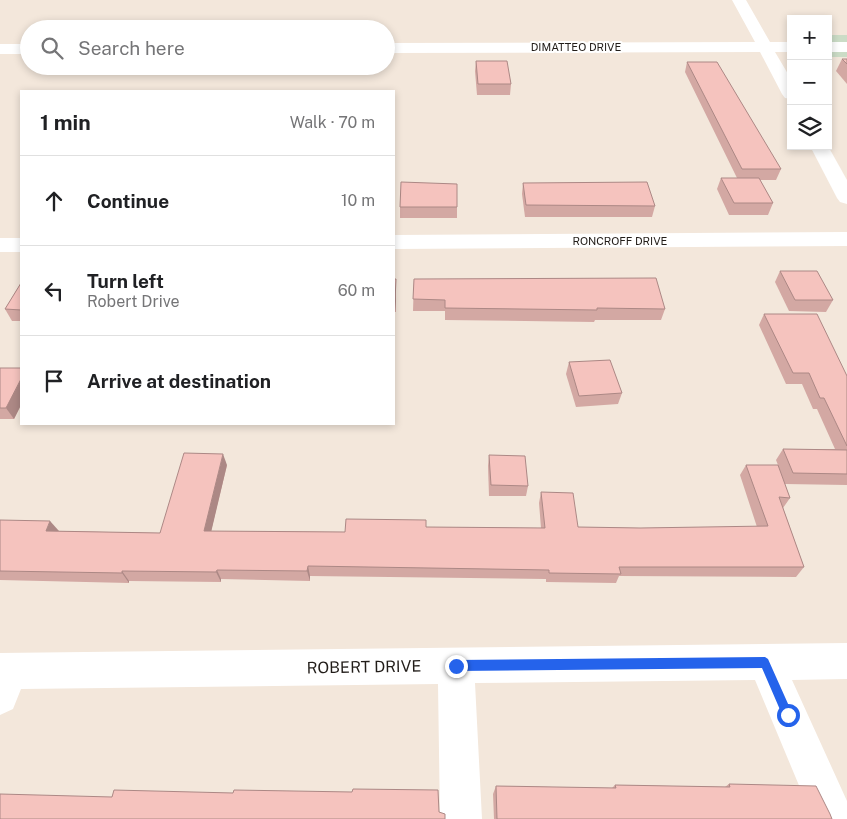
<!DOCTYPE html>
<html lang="en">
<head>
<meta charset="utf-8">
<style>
  :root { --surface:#fff; --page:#f6f6f6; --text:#202124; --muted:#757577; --line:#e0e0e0 }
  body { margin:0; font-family:"Public Sans",sans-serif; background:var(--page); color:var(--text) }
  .controls { position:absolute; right:15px; top:15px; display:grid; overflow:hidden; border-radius:0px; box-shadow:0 2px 8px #0003 }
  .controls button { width:45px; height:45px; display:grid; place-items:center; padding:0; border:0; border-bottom:1px solid var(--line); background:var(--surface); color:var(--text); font:25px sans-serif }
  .stop { position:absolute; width:15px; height:15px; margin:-11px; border:4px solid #2563eb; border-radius:50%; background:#fff }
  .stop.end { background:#2563eb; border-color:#fff; box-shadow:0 1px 5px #0008 }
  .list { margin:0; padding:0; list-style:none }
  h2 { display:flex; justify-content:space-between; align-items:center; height:65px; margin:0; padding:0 20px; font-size:21px }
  h2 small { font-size:16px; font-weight:400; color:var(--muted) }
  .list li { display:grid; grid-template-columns:32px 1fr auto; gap:15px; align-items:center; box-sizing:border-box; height:90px; padding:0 20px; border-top:1px solid var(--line) }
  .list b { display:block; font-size:19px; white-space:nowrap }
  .list p { margin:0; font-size:16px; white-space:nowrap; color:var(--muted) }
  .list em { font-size:16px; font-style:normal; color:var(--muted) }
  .icon { flex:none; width:28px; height:28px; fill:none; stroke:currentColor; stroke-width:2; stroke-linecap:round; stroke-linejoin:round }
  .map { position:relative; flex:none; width:847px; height:819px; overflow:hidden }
  .search { position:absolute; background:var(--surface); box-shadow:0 2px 8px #0003; left:20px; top:20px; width:375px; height:55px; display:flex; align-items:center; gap:12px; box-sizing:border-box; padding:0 18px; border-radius:28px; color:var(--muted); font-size:19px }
  .panel { position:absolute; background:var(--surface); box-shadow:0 2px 8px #0003; left:20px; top:90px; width:375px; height:335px; border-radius:0px }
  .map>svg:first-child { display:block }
  .green { fill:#cbdcc6 }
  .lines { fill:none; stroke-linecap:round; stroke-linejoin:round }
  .minor { fill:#fff; fill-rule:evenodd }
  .wall { fill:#d3a8a3 }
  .shaded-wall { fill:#ac8885 }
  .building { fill:#f5c3be; stroke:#ac8885 }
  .route { fill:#2563eb }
  .labels { text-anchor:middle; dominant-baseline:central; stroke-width:4; stroke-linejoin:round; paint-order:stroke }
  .far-street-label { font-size:11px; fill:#221d19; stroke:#fff }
  .near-street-label { font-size:16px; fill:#221d19; stroke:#fff }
</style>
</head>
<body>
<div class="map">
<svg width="847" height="819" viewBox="0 0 847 819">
  <rect width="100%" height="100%" fill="#f3e7db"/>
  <rect class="green" x="828" y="35" width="19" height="22"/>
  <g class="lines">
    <g class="minor">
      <polygon points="732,0 746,0 770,42 791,42 791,52 775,52 791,79 791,99 785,98 782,94 760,52 386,53 386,43 755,42"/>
      <rect x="828" y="42" width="19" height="10"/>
      <rect x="0" y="44" width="29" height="10"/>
      <polygon points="810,146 828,146 847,180 847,204 840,202 837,198"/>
      <polygon points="847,232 847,246 394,249 394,235"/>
      <rect x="0" y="238" width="21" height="14"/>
      <polygon points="847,643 847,679 792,680 847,801 847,819 813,819 755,680 475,683 482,819 440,819 438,684 21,689 13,709 0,715 0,653"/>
    </g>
  </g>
  <g class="wall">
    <polygon points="842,59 847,59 847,84 836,71"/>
    <polygon points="476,61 511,84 510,95 477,95 475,71"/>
    <polygon points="687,62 781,169 776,180 760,180 773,203 768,215 729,215 717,189 721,178 737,178 685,72"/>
    <polygon points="523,183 655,206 652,217 525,217 522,194"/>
    <rect x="400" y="207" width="57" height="11"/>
    <polygon points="780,271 833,300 826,312 789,311 775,282"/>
    <rect x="394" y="279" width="2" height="33"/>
    <polygon points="414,279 665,309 661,320 595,320 594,322 445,320 445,311 413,311"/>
    <polygon points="21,283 21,321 12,321 5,309"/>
    <polygon points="764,314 847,376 847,485 785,484 790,498 783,508 804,567 796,577 619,576 616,583 546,582 546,579 310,576 310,581 221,579 221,582 129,581 129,583 0,580 0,520 58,531 160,533 227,465 211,531 345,532 426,527 541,528 539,503 541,492 578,527 640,528 757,527 740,475 746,465 778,465 776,460 783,449 835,449 817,409 813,409 802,384 786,384 759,325"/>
    <polygon points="569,362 622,393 618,404 576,407 566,374"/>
    <polygon points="0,368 21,368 21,405 14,419 0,419"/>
    <polygon points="489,455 528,486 526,496 489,496 488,466"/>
    <polygon points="729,784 832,819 494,819 493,794 496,786 612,788 615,785 725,787"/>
  </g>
  <g class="shaded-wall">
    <polygon points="396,279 396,312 395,301"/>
    <polygon points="21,379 21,405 14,419 6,408"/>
    <polygon points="223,454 227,465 209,541 204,531"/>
    <polygon points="50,521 59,531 46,531"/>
    <polygon points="308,566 310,576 310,581 307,571"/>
    <polygon points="217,570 221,579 221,582 216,572"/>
    <polygon points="122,571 129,581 129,583 122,573"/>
  </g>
  <g class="building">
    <polygon points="842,59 847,59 847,64"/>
    <polygon points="476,61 507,61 511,84 478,84"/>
    <polygon points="687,62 717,62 781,169 742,169"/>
    <polygon points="721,178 759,178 773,203 734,203"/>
    <polygon points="401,182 457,184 457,207 400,207"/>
    <polygon points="647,182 655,206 526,205 523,183"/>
    <polygon points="780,271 817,271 833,300 795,300"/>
    <polygon points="656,278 665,309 597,308 597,310 445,308 445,300 413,299 414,279"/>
    <polygon points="394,279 396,279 395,301 394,301"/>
    <polygon points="21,283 21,310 5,309"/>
    <polygon points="764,314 817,314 847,376 847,446 824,398 820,398 809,373 793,373"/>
    <polygon points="610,360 622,393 579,396 569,362"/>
    <polygon points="0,368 21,368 21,379 6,408 0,408"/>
    <polygon points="783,449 847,450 847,474 793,473"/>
    <polygon points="184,453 223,454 204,531 345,532 346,519 426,520 426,527 545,528 541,492 573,493 578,527 640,528 768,526 746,465 778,465 790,498 779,497 804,567 619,567 621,574 549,573 549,570 308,566 307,571 217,570 216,572 122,571 122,573 0,571 0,520 50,521 46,531 160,533"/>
    <polygon points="489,455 525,456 528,486 491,485"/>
    <polygon points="729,784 816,786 830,814 832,819 497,819 496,786 616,788 615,785 730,787"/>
    <polygon points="353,789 438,790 439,812 445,814 445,819 0,819 0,794 112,797 114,790 233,793 234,790 352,792"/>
  </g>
  <polygon class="route" points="765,657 768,659 793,715 792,719 788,721 784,719 762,668 456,671 452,670 451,666 452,662 456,660"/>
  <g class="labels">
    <g class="far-street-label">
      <text x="576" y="47">DIMATTEO DRIVE</text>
      <text x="620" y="241">RONCROFF DRIVE</text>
    </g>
    <g class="near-street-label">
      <text transform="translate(364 667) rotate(-1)">ROBERT DRIVE</text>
    </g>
  </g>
</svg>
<div class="controls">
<button>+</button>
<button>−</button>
<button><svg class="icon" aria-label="layers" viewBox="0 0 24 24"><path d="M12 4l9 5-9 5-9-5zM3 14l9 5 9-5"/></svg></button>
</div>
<div class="stop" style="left:788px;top:715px"></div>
<div class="stop end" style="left:456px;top:666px"></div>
<div class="search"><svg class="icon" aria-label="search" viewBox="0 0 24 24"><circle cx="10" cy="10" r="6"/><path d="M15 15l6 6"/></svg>Search here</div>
<section class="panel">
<h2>1 min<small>Walk · 70 m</small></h2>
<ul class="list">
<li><svg class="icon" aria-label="ahead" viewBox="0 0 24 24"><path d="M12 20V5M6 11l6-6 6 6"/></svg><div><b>Continue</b></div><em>10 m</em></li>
<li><svg class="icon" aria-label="left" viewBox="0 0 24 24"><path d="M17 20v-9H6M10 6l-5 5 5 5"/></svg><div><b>Turn left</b><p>Robert Drive</p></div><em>60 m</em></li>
<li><svg class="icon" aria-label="arrive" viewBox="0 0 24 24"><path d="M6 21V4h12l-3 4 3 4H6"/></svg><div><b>Arrive at destination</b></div></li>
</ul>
</section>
</div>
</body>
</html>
